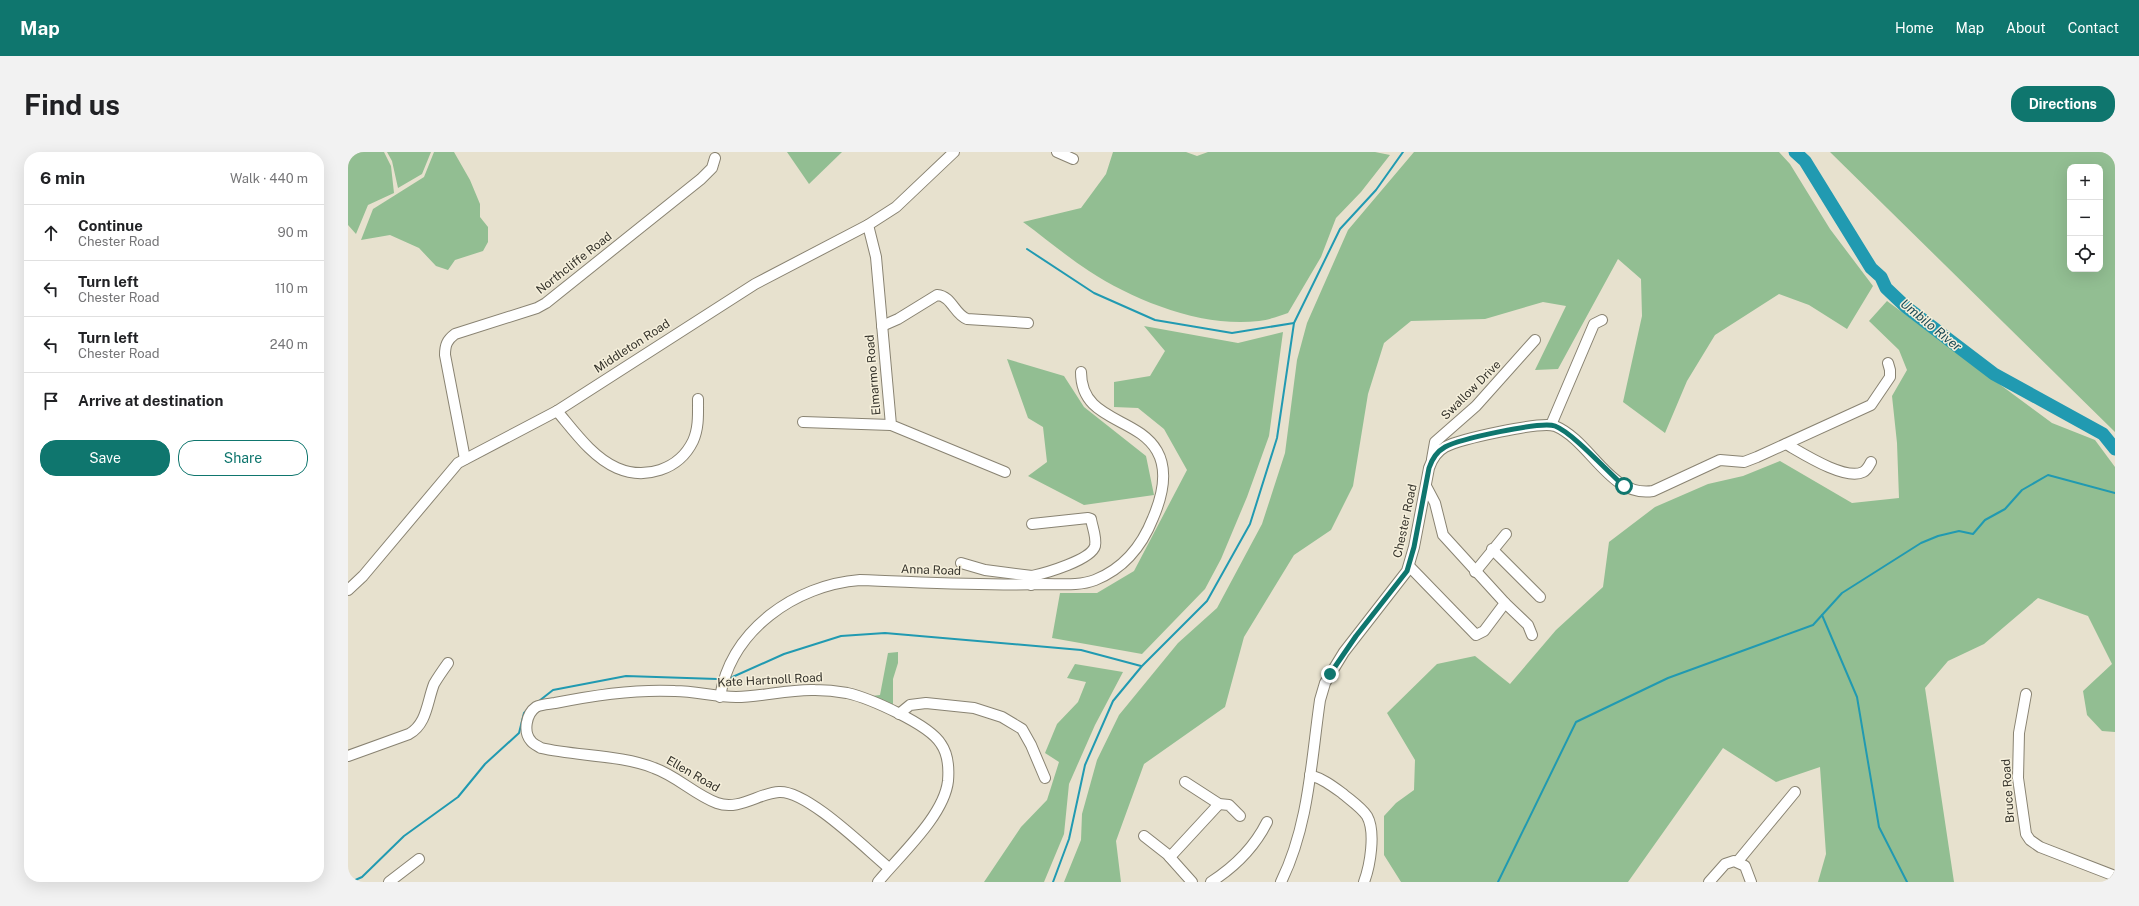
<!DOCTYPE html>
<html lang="en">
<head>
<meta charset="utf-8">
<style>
  :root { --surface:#fff; --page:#f2f2f2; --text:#202124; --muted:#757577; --line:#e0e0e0; --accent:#0f766e }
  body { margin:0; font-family:"Public Sans",sans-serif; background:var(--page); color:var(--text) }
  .controls { position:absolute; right:12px; top:12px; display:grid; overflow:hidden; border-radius:8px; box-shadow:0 4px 16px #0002 }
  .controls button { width:36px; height:36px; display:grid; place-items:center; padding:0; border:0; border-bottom:1px solid var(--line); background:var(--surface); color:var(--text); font:20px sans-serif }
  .stop { position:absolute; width:12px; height:12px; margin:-9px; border:3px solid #0f766e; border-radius:50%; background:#fff }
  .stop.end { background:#0f766e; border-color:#fff; box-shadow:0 1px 4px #0008 }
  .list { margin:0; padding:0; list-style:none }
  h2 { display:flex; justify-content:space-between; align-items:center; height:52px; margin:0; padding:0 16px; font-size:17px }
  h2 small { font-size:13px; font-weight:400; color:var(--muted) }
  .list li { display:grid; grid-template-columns:26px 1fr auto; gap:12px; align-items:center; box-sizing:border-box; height:56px; padding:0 16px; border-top:1px solid var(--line) }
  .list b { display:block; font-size:15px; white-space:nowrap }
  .list p { margin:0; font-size:13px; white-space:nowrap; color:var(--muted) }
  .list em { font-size:13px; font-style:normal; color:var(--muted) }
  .actions { display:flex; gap:8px; padding:12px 16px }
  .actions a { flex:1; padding:9px 0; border:1px solid var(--accent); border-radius:16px; text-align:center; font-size:14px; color:var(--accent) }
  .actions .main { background:var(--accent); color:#fff }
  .icon { flex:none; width:22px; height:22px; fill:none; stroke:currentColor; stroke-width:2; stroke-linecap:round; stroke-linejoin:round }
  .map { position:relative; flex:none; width:1767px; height:730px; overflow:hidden; border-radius:16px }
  header { display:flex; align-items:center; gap:24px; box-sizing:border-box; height:56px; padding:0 20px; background:var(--accent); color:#fff }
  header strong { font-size:19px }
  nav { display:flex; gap:22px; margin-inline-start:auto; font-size:14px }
  .intro { display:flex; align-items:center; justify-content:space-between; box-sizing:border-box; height:96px; padding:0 24px }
  h1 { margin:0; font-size:28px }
  .button { padding:10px 18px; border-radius:16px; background:var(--accent); color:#fff; font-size:14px; font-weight:700 }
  main { display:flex; gap:24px; padding:0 24px }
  aside { flex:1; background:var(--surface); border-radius:16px; box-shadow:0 4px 16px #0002 }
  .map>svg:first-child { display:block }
  .green { fill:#92be92; fill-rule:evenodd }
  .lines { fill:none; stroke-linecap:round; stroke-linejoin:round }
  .stream { stroke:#219ab1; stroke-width:2 }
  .river { stroke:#219ab1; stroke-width:13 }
  .minor-casing { stroke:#898372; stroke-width:12 }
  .minor { stroke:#fff; stroke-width:10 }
  .route { stroke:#0f766e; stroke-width:5 }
  .labels { text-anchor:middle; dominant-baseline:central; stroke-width:3; stroke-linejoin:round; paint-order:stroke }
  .street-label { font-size:12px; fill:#36342c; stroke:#f5efdb }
  .water-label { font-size:13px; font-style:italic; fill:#194954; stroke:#f5efdb }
</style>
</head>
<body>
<header>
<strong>Map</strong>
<nav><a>Home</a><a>Map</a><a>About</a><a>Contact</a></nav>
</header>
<div class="intro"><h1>Find us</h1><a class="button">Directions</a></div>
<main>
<aside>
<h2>6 min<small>Walk · 440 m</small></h2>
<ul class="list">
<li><svg class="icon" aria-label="ahead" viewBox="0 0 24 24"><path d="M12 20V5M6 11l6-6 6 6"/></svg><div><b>Continue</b><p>Chester Road</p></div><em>90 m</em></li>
<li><svg class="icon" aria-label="left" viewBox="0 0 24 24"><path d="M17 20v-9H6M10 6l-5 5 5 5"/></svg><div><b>Turn left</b><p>Chester Road</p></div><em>110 m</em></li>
<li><svg class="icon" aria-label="left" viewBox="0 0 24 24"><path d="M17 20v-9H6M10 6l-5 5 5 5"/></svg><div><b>Turn left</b><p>Chester Road</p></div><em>240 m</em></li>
<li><svg class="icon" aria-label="arrive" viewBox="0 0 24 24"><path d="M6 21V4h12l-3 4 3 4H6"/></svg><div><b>Arrive at destination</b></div></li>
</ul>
<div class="actions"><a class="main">Save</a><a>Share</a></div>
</aside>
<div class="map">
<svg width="1767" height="730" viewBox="0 0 1767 730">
  <rect width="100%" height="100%" fill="#e7e1ce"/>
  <g class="green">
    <polygon points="0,0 36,0 43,14 46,41 20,53 8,82 0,73"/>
    <polygon points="39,0 83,0 74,22 50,36 44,9"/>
    <polygon points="86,0 106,0 122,28 132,52 132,65 140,75 140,90 135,99 107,108 100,118 88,114 71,96 42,83 13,88 25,57 76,25"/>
    <polygon points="439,0 494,0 461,32"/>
    <path d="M765,0H838L849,4L860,0H1027L1042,3L1013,40L988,66L973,105L940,161C931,164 921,168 911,169C855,176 787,149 741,119C718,104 697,86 675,70L733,56L758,22Z"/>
    <polygon points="1066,0 1431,0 1442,12 1482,77 1525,134 1499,177 1461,153 1431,142 1367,183 1339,229 1317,281 1275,250 1294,164 1293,127 1270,107 1210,217 1187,218 1218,154 1195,150 1137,167 1063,169 1036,191 1020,242 1005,334 983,378 946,403 896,485 877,555 796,612 768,689 773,730 716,730 733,688 734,662 749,608 771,563 830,491 869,456 914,372 937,301 949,208 959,171 1000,78"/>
    <path d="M1482,0H1767V280ZM1722,15H1752V117H1722Z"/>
    <polygon points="1539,149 1704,271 1747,288 1767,315 1767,580 1754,579 1739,563 1735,539 1764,512 1740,464 1690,446 1636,492 1600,509 1577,536 1606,730 1470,730 1478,702 1472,615 1428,630 1375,596 1280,730 1053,730 1036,703 1036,664 1048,651 1066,638 1067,608 1039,561 1089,512 1127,504 1162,532 1208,478 1255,435 1261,390 1307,355 1360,332 1395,324 1432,309 1504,351 1551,346 1549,291 1544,244 1559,218 1551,198 1521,169"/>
    <polygon points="796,174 890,191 935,180 921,284 899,345 873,407 857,437 794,502 704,486 712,441 749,441 786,419 839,318 816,277 790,256 766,255 766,230 802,224 817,199"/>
    <polygon points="659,207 716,224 736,255 798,304 806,343 736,353 680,324 699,310 695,275 680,266"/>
    <polygon points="550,500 550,511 545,527 545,556 524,544 532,543 540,501"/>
    <polygon points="727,512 775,520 747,573 721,632 716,682 696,730 636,730 673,675 699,648 711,610 697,601 709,572 730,550 738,530 719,526"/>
  </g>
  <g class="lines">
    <g class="stream">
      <polyline points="679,97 746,141 807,168 884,181 946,171"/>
      <polyline points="1474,463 1509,545 1531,675 1559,730"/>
      <polyline points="380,527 436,502 493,484 537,481 733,498 793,514"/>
      <polyline points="191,549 205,538 278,524 369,527"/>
      <polyline points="3,730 14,725 56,684 110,645 137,612 171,581 176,561 179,558"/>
      <polyline points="705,730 721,687 737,613 765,549 794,514 859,449 902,372 929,286 946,171 992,77 1028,38 1055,0"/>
      <polyline points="1150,730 1228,570 1320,526 1465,473 1494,441 1573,391 1590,384 1611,379 1625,382 1637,368 1657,357 1674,338 1700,323 1767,341"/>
    </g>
    <polyline class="river" points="1447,0 1457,9 1523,116 1533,125 1538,136 1558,155 1646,222 1755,282 1767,297"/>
    <defs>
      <g id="minor">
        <polyline points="709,0 725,7"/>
        <polyline points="520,73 528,105 543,273 657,320"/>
        <path d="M534,174L550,167L589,143C604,144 606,162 619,167L680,171"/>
        <path d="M209,259C226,279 244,305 269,316C297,328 331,318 345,289C351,276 350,261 350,247"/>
        <polyline points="455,270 543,273"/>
        <polyline points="1203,273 1246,172 1254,168"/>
        <path d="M1438,292C1454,301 1497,329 1515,320C1519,318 1521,314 1523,310"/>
        <path d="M117,307L97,203C97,193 99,188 107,182L189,156L198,151L353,27L364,16L367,6"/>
        <polyline points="1084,307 1087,290 1128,254 1187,188"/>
        <polyline points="1144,397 1192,445"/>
        <polyline points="613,411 637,418 684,424"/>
        <polyline points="1061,414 1128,483 1136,479 1157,451 1095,383 1087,351 1078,334"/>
        <polyline points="1127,420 1158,382"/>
        <path d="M683,433L684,424C698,421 743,408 747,394C749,386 744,374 743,367L740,366L684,372"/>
        <polyline points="0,438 15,424 110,311 209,259 407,132 520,73 548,55 606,0"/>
        <polyline points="1157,451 1180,473 1184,483"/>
        <polyline points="1678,542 1671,581 1670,626 1678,682 1682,688 1692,695 1767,724"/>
        <path d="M372,545C383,478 447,433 512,428C573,430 635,434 697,432C713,432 732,434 747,428C777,416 794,394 805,366C814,345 821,320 809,299C789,264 733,270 733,220"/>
        <polyline points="551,562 562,553 578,551 626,556 654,565 674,577 683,593 697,626"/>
        <path d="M0,604L61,582C79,572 79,550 86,532C90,525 95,518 100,511"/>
        <path d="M962,623C975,627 983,633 994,641C1002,648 1013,655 1019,664C1028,680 1022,714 1016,730"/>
        <polyline points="837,630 871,652 881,653 892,664"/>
        <polyline points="796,684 819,702 844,730"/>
        <polyline points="822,705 871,652"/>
        <polyline points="1390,709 1447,640"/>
        <polyline points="41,730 71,707"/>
        <path d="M530,730C552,703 596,664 600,629C601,617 600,602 593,592C581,572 521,546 499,541C488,539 477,538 467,538C440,537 414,545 388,545C367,545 348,539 327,539C288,537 246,543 207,551C201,552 193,552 188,555C178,562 175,580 183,589C185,592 190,594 193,596C228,604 274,603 306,616C329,624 347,643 369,651C391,659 411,641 431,640C459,638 518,697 541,716"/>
        <path d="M863,730C888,714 906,696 919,670"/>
        <path d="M933,730C961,673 963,610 972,548L977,531L996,500L1059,419L1066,395L1081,316C1084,307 1088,300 1097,295C1112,287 1193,269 1207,274C1243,289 1262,346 1305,339L1372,308L1396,310L1409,305L1523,253L1542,225V218L1540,211"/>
        <polyline points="1361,730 1377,712 1386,709 1397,714 1403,730"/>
      </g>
    </defs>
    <use href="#minor" class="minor-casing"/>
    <use href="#minor" class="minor"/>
  </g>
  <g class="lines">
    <path class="route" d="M982,522L1008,484L1059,419L1066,395L1081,316C1084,307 1088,300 1097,295C1111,287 1193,269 1207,274C1225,281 1259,319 1276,334"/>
  </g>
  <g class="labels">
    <g class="street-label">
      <text transform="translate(226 111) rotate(-38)">Northcliffe Road</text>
      <text transform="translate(284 194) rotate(-33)">Middleton Road</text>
      <text transform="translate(525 223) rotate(-95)">Elmarmo Road</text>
      <text transform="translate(1123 238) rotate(-45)">Swallow Drive</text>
      <text transform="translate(1057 369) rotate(-78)">Chester Road</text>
      <text transform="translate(583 418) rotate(2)">Anna Road</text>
      <text transform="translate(422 528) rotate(-3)">Kate Hartnoll Road</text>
      <text transform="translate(345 622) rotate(30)">Ellen Road</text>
      <text transform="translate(1660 639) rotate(-94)">Bruce Road</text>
    </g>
    <g class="water-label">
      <text transform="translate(1583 173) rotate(39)">Umbilo River</text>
    </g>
  </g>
</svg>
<div class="controls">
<button>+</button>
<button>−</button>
<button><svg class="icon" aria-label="locate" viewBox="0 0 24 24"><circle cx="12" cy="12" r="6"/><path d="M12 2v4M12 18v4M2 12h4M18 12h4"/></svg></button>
</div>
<div class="stop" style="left:1276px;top:334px"></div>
<div class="stop end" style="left:982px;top:522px"></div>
</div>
</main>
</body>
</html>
